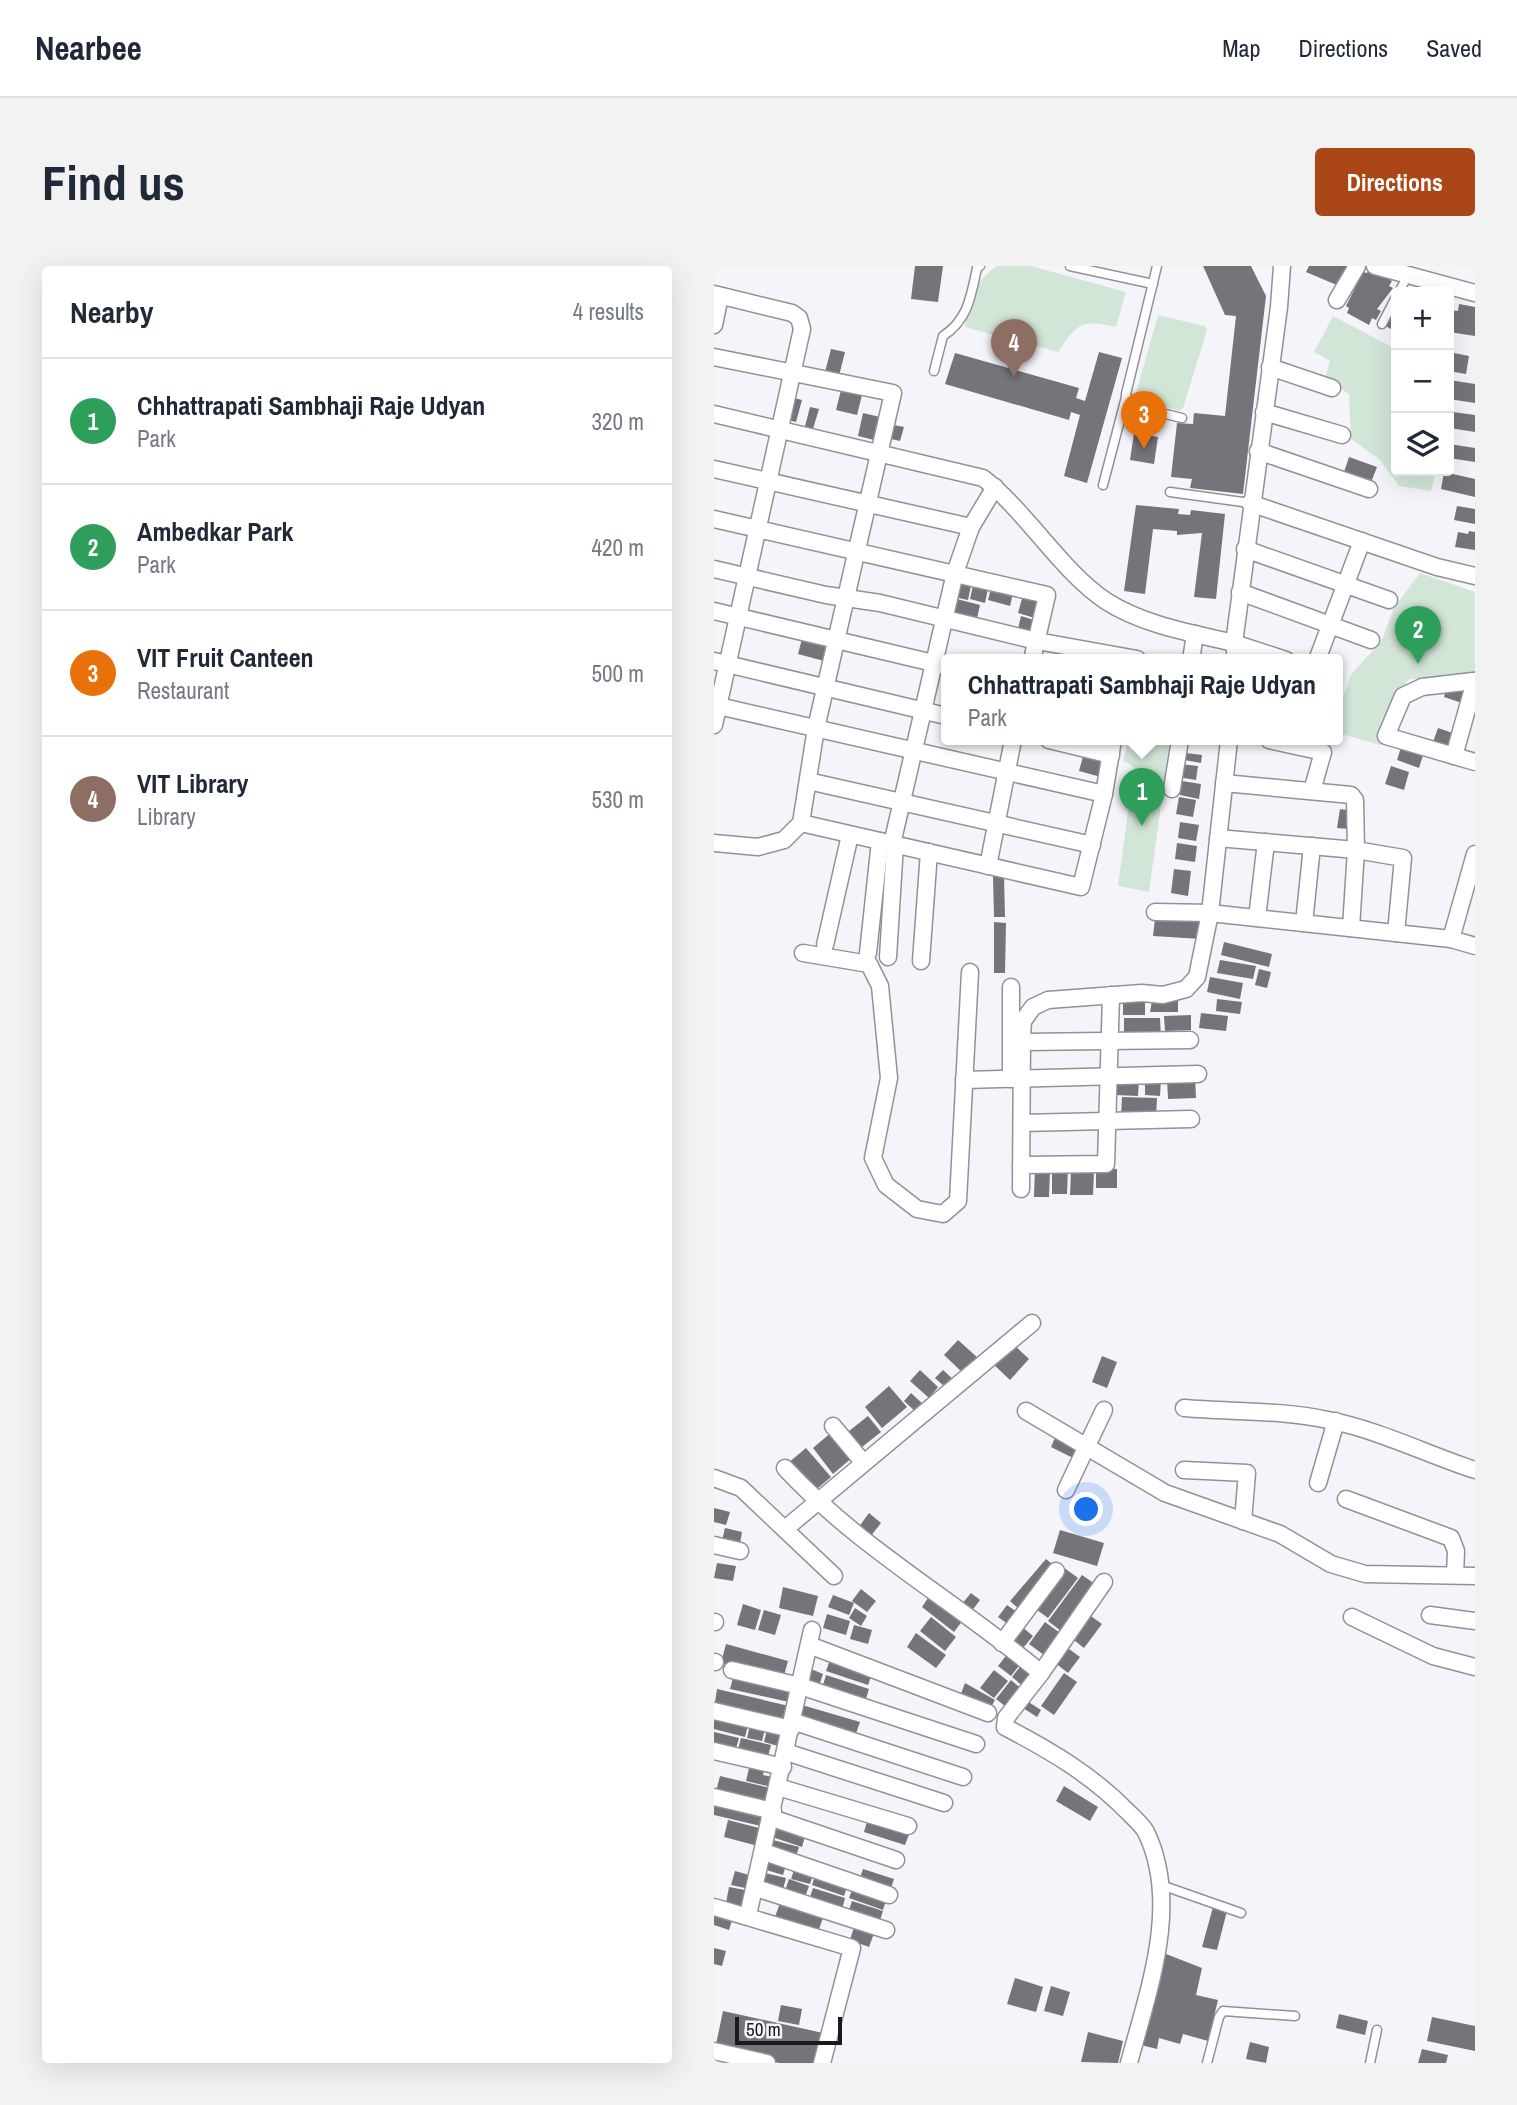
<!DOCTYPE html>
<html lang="en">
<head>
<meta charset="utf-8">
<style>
  :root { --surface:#fff; --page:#f2f2f3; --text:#1f2937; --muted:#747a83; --line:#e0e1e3; --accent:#ab4617 }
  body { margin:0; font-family:"Archivo Narrow",sans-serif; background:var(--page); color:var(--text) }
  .controls { position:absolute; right:21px; top:21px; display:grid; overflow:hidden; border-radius:7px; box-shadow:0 7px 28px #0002 }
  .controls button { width:63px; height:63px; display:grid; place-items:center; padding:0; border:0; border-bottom:2px solid var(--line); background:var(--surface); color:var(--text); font:35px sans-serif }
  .scale { position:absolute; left:21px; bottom:18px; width:107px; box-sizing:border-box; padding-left:7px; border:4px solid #1a1a1c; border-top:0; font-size:19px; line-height:24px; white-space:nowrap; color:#1a1a1c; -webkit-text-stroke:5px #f5f4fb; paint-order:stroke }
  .you { position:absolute; left:373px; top:1244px; width:24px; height:24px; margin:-18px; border:5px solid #fff; border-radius:50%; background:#1a73e8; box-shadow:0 0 0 10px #1a73e833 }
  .badge { display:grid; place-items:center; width:46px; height:46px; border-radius:50%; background:var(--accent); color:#fff; font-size:23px; font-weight:700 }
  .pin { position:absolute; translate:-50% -58px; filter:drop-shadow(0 2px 4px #0008) }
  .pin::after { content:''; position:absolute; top:37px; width:24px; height:21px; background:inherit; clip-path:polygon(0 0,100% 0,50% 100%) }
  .popup { position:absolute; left:227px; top:388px; width:402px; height:91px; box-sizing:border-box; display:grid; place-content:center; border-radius:7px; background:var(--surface); filter:drop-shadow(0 2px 5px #0005); font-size:23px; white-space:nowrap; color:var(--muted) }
  .popup b { font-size:26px; color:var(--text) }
  .popup::after { content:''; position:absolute; left:50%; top:100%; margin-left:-14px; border:14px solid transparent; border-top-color:var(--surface) }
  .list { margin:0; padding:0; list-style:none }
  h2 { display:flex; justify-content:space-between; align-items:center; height:91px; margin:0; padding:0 28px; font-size:30px }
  h2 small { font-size:23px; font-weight:400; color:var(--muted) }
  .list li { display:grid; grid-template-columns:46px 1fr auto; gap:21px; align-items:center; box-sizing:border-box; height:126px; padding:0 28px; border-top:2px solid var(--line) }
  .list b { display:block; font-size:26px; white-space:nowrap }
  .list p { margin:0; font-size:23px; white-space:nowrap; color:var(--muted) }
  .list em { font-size:23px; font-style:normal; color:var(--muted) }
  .icon { flex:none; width:38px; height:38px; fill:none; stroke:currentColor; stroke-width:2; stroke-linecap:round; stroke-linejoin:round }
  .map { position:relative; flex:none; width:761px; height:1797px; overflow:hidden; border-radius:7px }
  header { display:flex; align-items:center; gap:42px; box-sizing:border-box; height:98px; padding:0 35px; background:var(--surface); border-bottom:2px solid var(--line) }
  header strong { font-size:33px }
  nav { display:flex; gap:38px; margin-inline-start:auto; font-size:24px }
  .intro { display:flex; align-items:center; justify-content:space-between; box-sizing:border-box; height:168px; padding:0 42px }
  h1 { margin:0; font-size:49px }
  .button { padding:18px 32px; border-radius:7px; background:var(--accent); color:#fff; font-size:24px; font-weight:700 }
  main { display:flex; gap:42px; padding:0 42px }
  aside { flex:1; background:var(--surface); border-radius:7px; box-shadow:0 7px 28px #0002 }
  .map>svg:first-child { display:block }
  .green { fill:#d2e6d7 }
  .building { fill:#75747a }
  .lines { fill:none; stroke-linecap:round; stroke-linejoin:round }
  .lane-casing { stroke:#929198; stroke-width:11 }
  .street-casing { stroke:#929198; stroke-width:19 }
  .lane { stroke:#fff; stroke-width:8 }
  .street { stroke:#fff; stroke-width:16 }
</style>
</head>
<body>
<header>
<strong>Nearbee</strong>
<nav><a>Map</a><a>Directions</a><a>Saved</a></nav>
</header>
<div class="intro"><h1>Find us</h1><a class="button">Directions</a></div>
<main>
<aside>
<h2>Nearby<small>4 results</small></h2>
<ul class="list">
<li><span class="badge" style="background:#2e9e5b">1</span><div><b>Chhattrapati Sambhaji Raje Udyan</b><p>Park</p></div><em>320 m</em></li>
<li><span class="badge" style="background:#2e9e5b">2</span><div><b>Ambedkar Park</b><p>Park</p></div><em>420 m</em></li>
<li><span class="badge" style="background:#e8710a">3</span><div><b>VIT Fruit Canteen</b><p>Restaurant</p></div><em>500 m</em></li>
<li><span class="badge" style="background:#8d6e63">4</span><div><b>VIT Library</b><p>Library</p></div><em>530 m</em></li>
</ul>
</aside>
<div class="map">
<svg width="761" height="1797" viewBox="0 0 761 1797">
  <rect width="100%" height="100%" fill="#f5f4fb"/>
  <g class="green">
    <path d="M283,0H317L412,26L402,61C368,53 363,57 344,86L251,61C255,35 260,15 283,0Z"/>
    <polygon points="444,49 491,60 493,64 469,142 465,145 421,131"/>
    <polygon points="619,50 682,83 682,205 722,205 717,225 685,220 666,194 637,173 635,128 611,113 616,95 600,86"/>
    <polygon points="706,307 761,326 761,409 695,413 679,434 666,479 624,467 624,448 637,408 667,376 680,342"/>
    <polygon points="414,474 456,474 435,626 404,620 420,501 409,495"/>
  </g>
  <g class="building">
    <polygon points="201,0 229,0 224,36 197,33"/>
    <polygon points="489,0 537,0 552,30 529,228 476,222 478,213 457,211 463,157 479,158 480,147 511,150 522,50 511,49"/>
    <polygon points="595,0 634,0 625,20 592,6"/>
    <polygon points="655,3 678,15 675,20 679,22 663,43 667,45 662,54 658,52 655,59 633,47 635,42 632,40 649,6 653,7"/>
    <polygon points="745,38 761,41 761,70 735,66 736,44 744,45"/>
    <polygon points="682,40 682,66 672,60"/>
    <polygon points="117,83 131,86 125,110 111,106"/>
    <polygon points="385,86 408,92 373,217 350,210 366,149 357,146 355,154 231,118 241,87 365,122 362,132 371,135"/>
    <polygon points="735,86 755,90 752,108 735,105"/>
    <polygon points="735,114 761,118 761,137 735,133"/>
    <polygon points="128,120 149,125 143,149 122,144"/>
    <polygon points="80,132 88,134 82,156 74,154"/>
    <polygon points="96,141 105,143 98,166 90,164"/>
    <polygon points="739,146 761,149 761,166 736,162"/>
    <polygon points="149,147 166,151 160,174 144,170"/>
    <polygon points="180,159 190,161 186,175 177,173"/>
    <polygon points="420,167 444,171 440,198 416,194"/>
    <polygon points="735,178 761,182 761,196 735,192"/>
    <polygon points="635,191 663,201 656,219 629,209"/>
    <polygon points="730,206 761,213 761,231 727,223"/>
    <polygon points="422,239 465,243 464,248 476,249 477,244 511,248 502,333 480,331 488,267 463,269 463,265 439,263 431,328 410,325"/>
    <polygon points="743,240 761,243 761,258 740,254"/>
    <polygon points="755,265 761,266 761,284 741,281 744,266 754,268"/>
    <polygon points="245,312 258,315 254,334 240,331"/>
    <polygon points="260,315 275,318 271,337 256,333"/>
    <polygon points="278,318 300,323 296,340 274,334"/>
    <polygon points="309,329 329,334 324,353 304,347"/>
    <polygon points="239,332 266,339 262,357 235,350"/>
    <polygon points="307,350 323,355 319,371 303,367"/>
    <polygon points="89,369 115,375 110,395 84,388"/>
    <polygon points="733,418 749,423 748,437 730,431"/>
    <polygon points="724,462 742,468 737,482 719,476"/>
    <polygon points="688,478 710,486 705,502 683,494"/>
    <polygon points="370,487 392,492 387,511 365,505"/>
    <polygon points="472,487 488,489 487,497 470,494"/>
    <polygon points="466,498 484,500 482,514 463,511"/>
    <polygon points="677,500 695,506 690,524 671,518"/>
    <polygon points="468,515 487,518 485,533 466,529"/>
    <polygon points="465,531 482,534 479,551 462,548"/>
    <polygon points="626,543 639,545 636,563 623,562"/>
    <polygon points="466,556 485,559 482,575 464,572"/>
    <polygon points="463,577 483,580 481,596 461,593"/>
    <polygon points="460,603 477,605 474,630 457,627"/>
    <polygon points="279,610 290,610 291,651 280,651"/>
    <polygon points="441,653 488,656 487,673 439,670"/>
    <polygon points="280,656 292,657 291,707 280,707"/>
    <polygon points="510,676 558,688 555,701 507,689"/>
    <polygon points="506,694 542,700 539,713 503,707"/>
    <polygon points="545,703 557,706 553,722 541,719"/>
    <polygon points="496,711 529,717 526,733 493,726"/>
    <polygon points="464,731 464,746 436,746 438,735"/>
    <polygon points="503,733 528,736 526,748 502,745"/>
    <rect x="409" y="734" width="22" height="15"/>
    <polygon points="487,747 514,750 512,765 485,762"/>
    <polygon points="477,749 477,764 451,765 450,750"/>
    <polygon points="410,752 446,752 447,772 410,772"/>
    <polygon points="481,811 482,832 454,833 453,812"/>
    <polygon points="402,812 425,813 424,830 401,829"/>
    <polygon points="431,812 447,813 446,830 431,829"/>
    <polygon points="408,831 443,832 442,851 407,850"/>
    <polygon points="338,901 354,902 353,928 338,928"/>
    <polygon points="321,902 336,905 335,931 320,931"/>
    <rect x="382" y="903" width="21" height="19"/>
    <polygon points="357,904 380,904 379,929 356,929"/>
    <polygon points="244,1074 264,1092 249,1107 230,1089"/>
    <polygon points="296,1075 315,1093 296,1114 277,1096"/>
    <polygon points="388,1090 403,1096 393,1122 378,1116"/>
    <polygon points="206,1104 224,1121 215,1132 196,1115"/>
    <polygon points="229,1104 240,1114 232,1122 221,1112"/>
    <polygon points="175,1120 193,1141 168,1162 151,1141"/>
    <polygon points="197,1127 211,1140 204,1148 190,1135"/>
    <polygon points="154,1150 167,1166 143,1185 130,1169"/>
    <polygon points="119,1165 139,1191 119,1208 99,1182"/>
    <polygon points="343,1167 366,1178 359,1192 337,1181"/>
    <polygon points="92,1182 117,1211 97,1228 73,1198"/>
    <polygon points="0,1242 16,1246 12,1259 0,1256"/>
    <polygon points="155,1247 167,1257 156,1271 144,1262"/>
    <polygon points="11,1262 28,1266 25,1283 7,1279"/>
    <polygon points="346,1264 390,1277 383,1300 339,1287"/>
    <polygon points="332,1293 343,1302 306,1344 296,1335"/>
    <polygon points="3,1297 22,1300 19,1315 0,1312"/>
    <polygon points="349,1301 364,1312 334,1352 319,1341"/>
    <polygon points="368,1309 381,1318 347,1365 334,1355"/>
    <polygon points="69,1321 104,1330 99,1350 65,1342"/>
    <polygon points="147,1323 162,1335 153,1346 138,1335"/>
    <polygon points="257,1327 266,1334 257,1346 247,1339"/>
    <polygon points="119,1329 140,1337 135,1349 114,1341"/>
    <polygon points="216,1329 249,1354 240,1366 208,1341"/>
    <polygon points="29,1338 47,1344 41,1364 23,1359"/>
    <polygon points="293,1339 307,1349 298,1361 284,1351"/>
    <polygon points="141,1342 153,1350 147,1360 135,1352"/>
    <polygon points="50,1344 67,1349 61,1369 44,1364"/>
    <polygon points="113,1348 136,1355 132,1369 109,1362"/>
    <polygon points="374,1348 388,1358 370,1382 356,1371"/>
    <polygon points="217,1351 242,1371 231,1385 206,1365"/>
    <polygon points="331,1356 346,1367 330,1389 315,1378"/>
    <polygon points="140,1359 158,1364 154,1378 136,1373"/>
    <polygon points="307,1360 319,1370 305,1387 293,1378"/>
    <polygon points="202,1367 232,1389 222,1402 193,1381"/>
    <polygon points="12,1378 74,1395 69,1413 7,1397"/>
    <polygon points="351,1380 366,1391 354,1407 340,1396"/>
    <polygon points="295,1386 308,1396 297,1410 284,1400"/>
    <polygon points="117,1391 159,1405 154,1419 112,1405"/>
    <polygon points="309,1397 322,1408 311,1422 298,1411"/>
    <polygon points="97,1403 109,1408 105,1420 92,1416"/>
    <polygon points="280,1404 294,1415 280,1432 266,1422"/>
    <polygon points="350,1407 363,1416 340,1449 327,1440"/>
    <polygon points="20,1408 79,1421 75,1436 16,1423"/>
    <polygon points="112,1409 155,1423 151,1436 108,1422"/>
    <polygon points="297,1414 310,1425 295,1443 282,1433"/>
    <polygon points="251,1417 281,1434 275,1445 245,1433"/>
    <polygon points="3,1423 75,1440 70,1460 0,1443"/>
    <polygon points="313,1435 327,1444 323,1451 309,1442"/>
    <polygon points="88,1439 146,1456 141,1470 84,1453"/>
    <polygon points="0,1447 35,1455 31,1471 0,1463"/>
    <polygon points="37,1455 52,1459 48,1475 33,1472"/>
    <polygon points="54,1459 76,1464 71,1482 50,1476"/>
    <polygon points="0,1466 25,1472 21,1486 0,1481"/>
    <polygon points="27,1472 57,1479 53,1494 23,1487"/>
    <polygon points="36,1498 51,1501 49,1509 64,1512 62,1522 32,1515"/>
    <polygon points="6,1510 60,1523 56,1542 1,1529"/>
    <polygon points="350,1520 384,1541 376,1555 342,1535"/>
    <polygon points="0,1533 54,1546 51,1561 0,1549"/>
    <polygon points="154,1552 196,1566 191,1579 150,1566"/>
    <polygon points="14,1554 49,1563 44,1580 10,1571"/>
    <polygon points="63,1558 92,1567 88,1581 58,1571"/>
    <polygon points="59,1574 85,1581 81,1594 56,1587"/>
    <polygon points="54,1590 73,1596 69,1609 49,1603"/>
    <polygon points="81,1601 100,1606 96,1618 77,1613"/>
    <polygon points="149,1603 180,1613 175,1628 144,1618"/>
    <polygon points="21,1605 35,1609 31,1622 17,1619"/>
    <polygon points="51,1607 72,1612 68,1627 47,1622"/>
    <polygon points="102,1607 134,1618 130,1630 98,1619"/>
    <polygon points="75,1613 95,1620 90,1634 70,1628"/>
    <polygon points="140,1619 173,1631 169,1644 135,1632"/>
    <polygon points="15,1621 31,1624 27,1641 12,1637"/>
    <polygon points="99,1622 131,1632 127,1647 94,1637"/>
    <polygon points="68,1631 111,1646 104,1666 61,1651"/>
    <polygon points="138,1635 169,1645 164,1660 133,1650"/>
    <polygon points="499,1641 513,1645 503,1684 488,1681"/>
    <polygon points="0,1645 20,1648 15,1664 0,1659"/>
    <polygon points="142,1655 162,1662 155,1681 136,1674"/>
    <polygon points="0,1682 12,1685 8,1700 0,1698"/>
    <polygon points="447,1686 488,1702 482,1729 504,1734 494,1775 469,1768 466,1778 445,1772 443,1783 423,1778"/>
    <polygon points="301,1712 329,1721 322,1746 293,1738"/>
    <polygon points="337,1720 356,1726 349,1750 330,1745"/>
    <polygon points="67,1739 88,1743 85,1759 64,1755"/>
    <polygon points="9,1745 109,1767 103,1797 65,1797 1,1783"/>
    <polygon points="625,1748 654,1755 651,1769 622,1762"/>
    <polygon points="718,1751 761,1760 761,1785 713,1775"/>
    <polygon points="374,1766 409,1775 404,1797 367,1796"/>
    <polygon points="536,1776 555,1781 552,1797 532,1793"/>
    <polygon points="708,1783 734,1789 732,1797 704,1797"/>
  </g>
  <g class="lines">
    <defs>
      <g id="lane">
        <polyline points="356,0 439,18"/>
        <polyline points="443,0 412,128 414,139 468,152"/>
        <polyline points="685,26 694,9"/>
        <polyline points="668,58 682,31"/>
        <path d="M220,105L229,70C254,54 257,30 263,2L266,0"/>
        <polyline points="389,219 412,131"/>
        <polyline points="456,226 536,237"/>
        <polyline points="447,1619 527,1647"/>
        <polyline points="493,1797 505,1751 509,1745 581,1750"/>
        <polyline points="656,1797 663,1764"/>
      </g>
      <g id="street">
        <polyline points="661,0 761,27"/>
        <polyline points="0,28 78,47 85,52 88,63 0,459"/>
        <polyline points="623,34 643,0"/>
        <polyline points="0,59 6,30"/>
        <polyline points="0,91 179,127 102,462 87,557 70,574 44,581 0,577"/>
        <polyline points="556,101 618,122"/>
        <polyline points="550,146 628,169"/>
        <path d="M0,148L269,212C313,246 347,305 392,335C429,359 477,367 520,377L565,41L568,0"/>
        <polyline points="544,185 655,223"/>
        <polyline points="0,203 257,261"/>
        <polyline points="536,237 723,301 761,310"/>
        <polyline points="0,253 333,329 318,394"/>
        <polyline points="531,283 675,334"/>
        <polyline points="0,303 112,329 166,337 323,375 423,393"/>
        <polyline points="526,326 657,374"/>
        <polyline points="0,345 232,400"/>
        <polyline points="477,394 481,368"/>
        <polyline points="522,394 520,377 572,394"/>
        <polyline points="603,394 648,275"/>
        <polyline points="0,395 232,450"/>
        <polyline points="759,415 708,421 689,430 672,470 761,496"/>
        <polyline points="0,439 390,528"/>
        <polyline points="335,474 397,489"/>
        <polyline points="555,474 609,486 598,525"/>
        <polyline points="740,490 761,415"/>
        <polyline points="94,515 378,579"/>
        <polyline points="510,517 637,529 641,534 642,584 637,662"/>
        <polyline points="458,523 466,474"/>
        <polyline points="87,557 367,621 390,528 399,474"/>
        <polyline points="504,572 642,584 689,592 682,667"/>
        <polyline points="178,578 241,307 257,261 281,221"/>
        <polyline points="274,600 299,474"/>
        <polyline points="441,646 496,647 737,673 761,680"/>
        <polyline points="543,652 552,576"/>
        <polyline points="590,657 598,580"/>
        <polyline points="737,673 761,588"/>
        <polyline points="111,679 136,569"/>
        <polyline points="89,687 155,698 166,720 175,812 159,892 172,919 203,943 229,948 244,935 256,706"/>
        <polyline points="154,687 166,575"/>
        <polyline points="174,691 181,578"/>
        <polyline points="207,695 215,586"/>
        <polyline points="308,776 476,774"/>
        <polyline points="297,813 297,721"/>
        <polyline points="250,814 484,808"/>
        <polyline points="308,857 477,853"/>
        <polyline points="307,899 392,898 397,729"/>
        <polyline points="307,923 308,771 309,755 319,741 334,734 428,727 449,729 472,723 483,711 496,647 515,474"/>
        <path d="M470,1142C517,1146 568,1144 614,1154C665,1164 712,1188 761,1204"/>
        <polyline points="312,1145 451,1227 566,1268 617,1298 651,1308 761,1310"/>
        <polyline points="119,1160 149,1196"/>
        <path d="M71,1202C146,1283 243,1336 327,1407L292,1452L291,1461C337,1485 378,1509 414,1546C420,1552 428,1559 432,1566C467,1638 434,1725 415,1797"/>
        <polyline points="470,1204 533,1207 529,1255"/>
        <polyline points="0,1212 27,1222 120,1310"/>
        <polyline points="604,1217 622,1155"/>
        <polyline points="352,1224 390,1144"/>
        <polyline points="632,1233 737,1272 742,1285 741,1309"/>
        <polyline points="71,1263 318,1057"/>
        <polyline points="0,1279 26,1285"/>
        <polyline points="716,1349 761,1355"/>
        <polyline points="638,1351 719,1390 761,1401"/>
        <polyline points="0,1356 1,1356"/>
        <polyline points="288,1377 342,1305"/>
        <polyline points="95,1379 274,1447"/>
        <polyline points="0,1396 1,1396"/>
        <polyline points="18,1404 86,1420 262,1478"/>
        <polyline points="327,1407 390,1316"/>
        <polyline points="0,1445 77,1463"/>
        <polyline points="78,1455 249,1511"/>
        <polyline points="0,1485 69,1501"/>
        <polyline points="72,1486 230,1537"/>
        <polyline points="64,1521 194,1560"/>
        <polyline points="0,1531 59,1545"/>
        <polyline points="58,1552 182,1594"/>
        <polyline points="50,1586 175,1629"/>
        <polyline points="42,1622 172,1664"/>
        <polyline points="0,1641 138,1682 108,1797"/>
        <polyline points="34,1649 98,1364"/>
        <polyline points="0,1785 53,1797"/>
      </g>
    </defs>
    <use href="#lane" class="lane-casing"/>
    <use href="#street" class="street-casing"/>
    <use href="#lane" class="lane"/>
    <use href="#street" class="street"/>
  </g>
</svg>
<div class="controls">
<button>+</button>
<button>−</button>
<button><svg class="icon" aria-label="layers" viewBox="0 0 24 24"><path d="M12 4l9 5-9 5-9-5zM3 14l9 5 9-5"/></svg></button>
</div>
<div class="scale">50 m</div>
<div class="you"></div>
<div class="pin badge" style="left:428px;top:560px;background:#2e9e5b">1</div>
<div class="popup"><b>Chhattrapati Sambhaji Raje Udyan</b>Park</div>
<div class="pin badge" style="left:704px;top:398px;background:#2e9e5b">2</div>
<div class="pin badge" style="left:430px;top:183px;background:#e8710a">3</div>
<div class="pin badge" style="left:300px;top:111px;background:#8d6e63">4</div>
</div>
</main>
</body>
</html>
